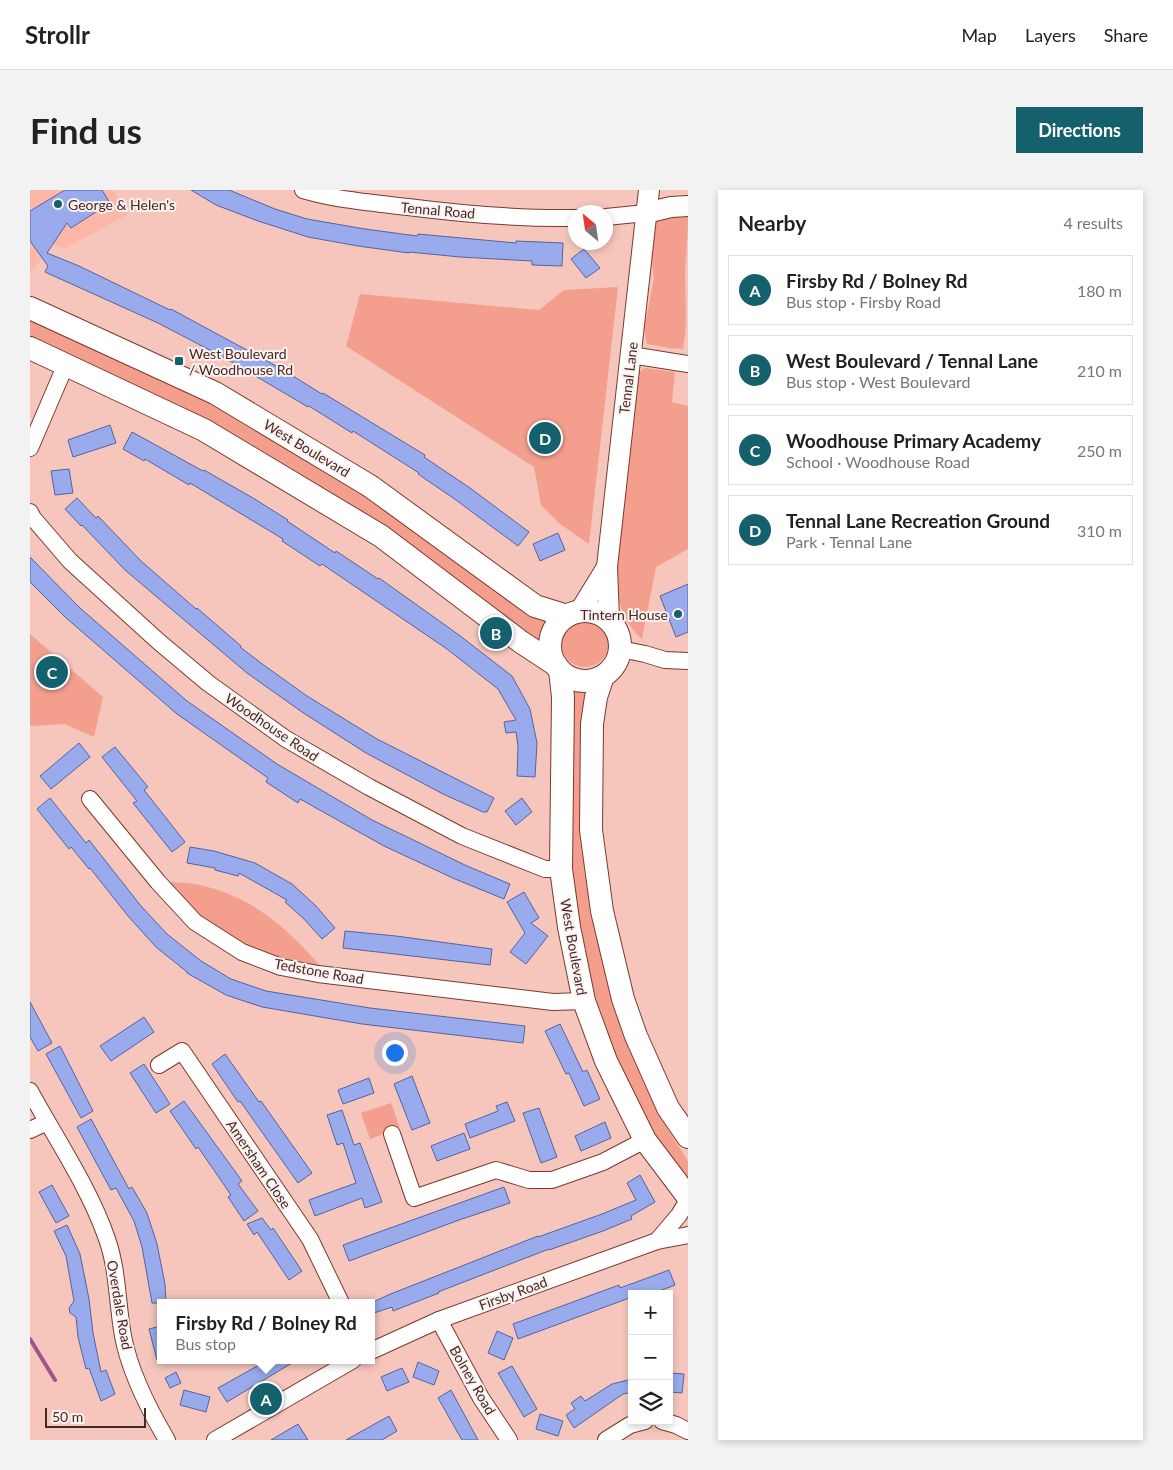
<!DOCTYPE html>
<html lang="en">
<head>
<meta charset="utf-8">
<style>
  :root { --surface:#fff; --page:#f2f2f2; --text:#222; --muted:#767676; --line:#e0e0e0; --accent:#15606d }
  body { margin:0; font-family:Lato,sans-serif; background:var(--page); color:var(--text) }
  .controls { position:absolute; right:15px; bottom:15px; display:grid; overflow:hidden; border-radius:0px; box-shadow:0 2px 8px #0003 }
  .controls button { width:45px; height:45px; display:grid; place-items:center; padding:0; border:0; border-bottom:1px solid var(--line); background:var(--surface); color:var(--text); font:25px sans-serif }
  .compass { position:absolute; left:538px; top:15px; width:45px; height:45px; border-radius:50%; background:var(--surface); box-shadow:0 2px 8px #0003; rotate:331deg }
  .scale { position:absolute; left:15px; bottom:12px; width:101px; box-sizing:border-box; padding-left:5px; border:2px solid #472822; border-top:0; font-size:14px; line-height:18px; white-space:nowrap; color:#472822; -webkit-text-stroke:4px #faf2f0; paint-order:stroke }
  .you { position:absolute; left:364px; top:862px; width:18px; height:18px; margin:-12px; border:4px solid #fff; border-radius:50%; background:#1a73e8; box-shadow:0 0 0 8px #1a73e833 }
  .badge { display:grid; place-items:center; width:32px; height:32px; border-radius:50%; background:var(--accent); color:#fff; font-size:16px; font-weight:700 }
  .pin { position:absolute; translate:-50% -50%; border:2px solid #fff; box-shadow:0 1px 5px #0006 }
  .popup { position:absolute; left:127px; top:1109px; width:218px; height:65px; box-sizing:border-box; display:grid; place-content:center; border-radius:0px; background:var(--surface); filter:drop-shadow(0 1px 4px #0005); font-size:16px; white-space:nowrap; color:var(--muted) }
  .popup b { font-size:19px; color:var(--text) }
  .popup::after { content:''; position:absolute; left:50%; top:100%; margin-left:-10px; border:10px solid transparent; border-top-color:var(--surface) }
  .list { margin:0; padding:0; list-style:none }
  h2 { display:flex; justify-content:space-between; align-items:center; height:65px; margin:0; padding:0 20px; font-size:21px }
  h2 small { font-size:16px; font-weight:400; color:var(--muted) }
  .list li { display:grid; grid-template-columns:32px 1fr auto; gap:15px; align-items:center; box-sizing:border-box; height:70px; margin:0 10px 10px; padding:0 10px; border:1px solid var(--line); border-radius:0px }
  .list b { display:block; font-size:19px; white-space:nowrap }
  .list p { margin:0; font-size:16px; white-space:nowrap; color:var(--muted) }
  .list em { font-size:16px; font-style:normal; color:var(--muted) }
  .icon { flex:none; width:28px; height:28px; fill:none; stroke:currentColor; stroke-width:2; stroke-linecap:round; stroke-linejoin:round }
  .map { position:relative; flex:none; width:658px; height:1250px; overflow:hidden; border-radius:0px }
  header { display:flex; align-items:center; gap:30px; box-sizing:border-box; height:70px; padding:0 25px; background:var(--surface); border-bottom:1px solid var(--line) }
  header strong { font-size:24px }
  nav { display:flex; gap:28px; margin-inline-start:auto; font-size:18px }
  .intro { display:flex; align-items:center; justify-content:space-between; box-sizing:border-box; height:120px; padding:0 30px }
  h1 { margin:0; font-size:35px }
  .button { padding:12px 22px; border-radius:0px; background:var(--accent); color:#fff; font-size:18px; font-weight:700 }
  main { display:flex; gap:30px; padding:0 30px }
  aside { flex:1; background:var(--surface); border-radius:0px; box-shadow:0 2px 8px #0003 }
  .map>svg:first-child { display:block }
  .built { fill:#fdb7a9 }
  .green { fill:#f49f8e }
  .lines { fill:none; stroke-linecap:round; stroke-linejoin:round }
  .stream { stroke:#a0538c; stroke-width:4 }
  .building { fill:#99abec; stroke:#54639e }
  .minor-casing { stroke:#7c392d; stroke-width:18 }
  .tertiary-casing { stroke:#7c392d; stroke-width:22 }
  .secondary-casing { stroke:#7c392d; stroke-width:24 }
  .minor { stroke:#fff; stroke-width:16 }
  .tertiary { stroke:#fff; stroke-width:20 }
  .secondary { stroke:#fff; stroke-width:22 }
  .poi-dot { fill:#15606d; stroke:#faf2f0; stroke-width:2 }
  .labels { text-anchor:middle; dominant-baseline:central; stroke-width:4; stroke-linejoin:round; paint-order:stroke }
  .poi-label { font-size:14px; fill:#472822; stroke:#faf2f0; text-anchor:start }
  .street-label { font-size:14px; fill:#472822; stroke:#faf2f0 }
</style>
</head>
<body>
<header>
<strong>Strollr</strong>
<nav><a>Map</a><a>Layers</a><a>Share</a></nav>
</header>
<div class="intro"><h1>Find us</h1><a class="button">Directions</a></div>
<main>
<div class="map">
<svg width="658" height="1250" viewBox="0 0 658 1250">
  <rect width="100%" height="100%" fill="#f6c6bc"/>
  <polygon class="built" points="0,0 83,0 99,24 34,59 23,55 0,83"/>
  <g class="green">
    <path d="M630,26L658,27C658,46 656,63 655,82C655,109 658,131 653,159L639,158L617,154L614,140L624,88L621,68L625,34Z"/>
    <polygon points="588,97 559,354 530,334 511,315 504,277 316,156 330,104 509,120 534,100"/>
    <polygon points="0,126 206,222 339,303 519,429 514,438 510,454 396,372 0,153"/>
    <path d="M615,178L645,182L642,212L658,216V359L626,377L612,449C594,433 587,409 583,386L608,183Z"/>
    <circle cx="555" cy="453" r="24"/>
    <polygon points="0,444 73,507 64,547 35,534 0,536"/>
    <polygon points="542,498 555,499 554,615 614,879 635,935 658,971 658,990 634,959 617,931 590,878 564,803 540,682"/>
    <path d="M128,692C138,692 149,692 159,693C221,703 259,739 298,785L212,762Z"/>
    <polygon points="361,913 370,938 340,949 331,923"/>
  </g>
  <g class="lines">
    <polyline class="stream" points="0,1149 25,1190"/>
  </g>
  <g class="building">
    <polygon points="35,0 72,0 80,13 41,38 37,33 17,63 49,76 140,120 141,119 250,178 292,204 293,203 395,265 394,267 440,298 499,342 488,356 426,310 388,284 389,283 323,241 322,243 279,216 278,217 195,168 128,133 15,82 18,76 0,51 0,21"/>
    <polygon points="161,0 199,0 245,19 277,29 335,39 387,46 388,44 486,53 486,51 533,53 532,76 502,75 502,71 430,67 379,62 379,63 328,56 278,47 228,31 186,15"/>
    <polygon points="554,59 570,78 556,88 541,69"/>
    <polygon points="80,235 86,253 43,267 38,250"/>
    <polygon points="102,242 173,281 174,280 223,308 258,330 257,331 305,363 306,361 348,389 349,388 429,445 482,486 500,519 507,553 505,587 487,586 488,556 486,542 476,543 474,532 486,530 468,499 417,459 292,374 290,376 252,351 253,349 160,293 159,295 115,269 114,271 93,259"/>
    <polygon points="39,279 43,303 25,305 21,281"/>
    <polygon points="47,308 66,328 68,326 111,371 166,419 167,418 211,456 210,457 235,476 277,506 347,549 464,608 457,622 453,622 413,604 336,563 272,522 217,483 95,380 52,335 51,336 35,319"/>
    <polygon points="528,343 535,360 510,371 503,354"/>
    <polygon points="0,367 50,418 157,511 247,574 342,630 437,676 480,694 474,709 425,689 354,656 270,609 268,613 236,592 238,588 147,524 35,427 0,392"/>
    <polygon points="658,394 658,442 646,447 630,406"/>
    <polygon points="49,553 60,567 21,599 10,586"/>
    <polygon points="85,557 118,597 114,600 155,652 142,662 103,613 107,611 72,567"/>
    <polygon points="20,608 56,653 59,650 111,716 137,744 171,771 201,789 236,801 340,818 495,836 493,853 332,834 232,817 196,805 157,783 157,782 126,757 98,726 60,678 59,679 41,657 39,659 7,619"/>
    <polygon points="492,608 502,622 486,635 475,621"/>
    <polygon points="160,657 184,661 225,673 262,694 285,715 305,738 292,749 274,729 255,712 257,710 209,683 208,686 185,680 185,678 157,673"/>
    <polygon points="494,702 509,728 501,733 518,746 496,774 480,762 495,743 477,712"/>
    <polygon points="315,741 366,746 462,759 460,775 313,758"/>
    <polygon points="0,812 22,853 8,861 0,847"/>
    <polygon points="114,827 124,842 81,871 70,856"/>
    <polygon points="530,834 553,882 557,880 570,909 554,916 539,883 536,884 515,841"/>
    <polygon points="30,856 63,921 51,928 16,864"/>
    <polygon points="195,864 229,912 231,911 282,983 268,993 210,911 208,912 182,874"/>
    <polygon points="114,874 140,914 126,923 100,883"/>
    <polygon points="382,886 400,933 382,940 364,894"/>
    <polygon points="339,888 344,903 313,914 308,900"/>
    <polygon points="154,911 212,991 208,994 228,1021 214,1031 198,1007 201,1005 168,957 166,959 140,921"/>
    <polygon points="477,912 485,931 440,948 435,934 468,921 466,916"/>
    <polygon points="509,918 527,967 511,973 493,923"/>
    <polygon points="312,920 324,955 330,953 352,1012 335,1018 332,1008 285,1026 279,1010 326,993 313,953 307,955 297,925"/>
    <polygon points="61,929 99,999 102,997 117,1023 127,1054 135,1094 136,1113 122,1113 112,1057 104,1031 86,998 81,1000 47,937"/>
    <polygon points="575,932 581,948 551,961 545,946"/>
    <polygon points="434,943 440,959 407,971 401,956"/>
    <polygon points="610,985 625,1012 601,1026 602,1029 573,1041 519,1060 519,1059 408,1102 409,1103 363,1121 362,1117 341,1124 341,1113 358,1105 508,1046 508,1047 572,1024 606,1010 597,993"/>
    <polygon points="22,995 39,1026 26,1033 9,1002"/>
    <polygon points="474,997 480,1013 429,1030 319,1071 313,1055"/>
    <polygon points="232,1028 241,1040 243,1038 272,1081 259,1090 227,1042 224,1045 217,1034"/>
    <polygon points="37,1035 50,1064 59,1109 63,1143 71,1182 76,1180 85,1204 71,1211 59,1178 56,1179 48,1147 46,1127 40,1123 39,1118 44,1111 36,1066 24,1041"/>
    <polygon points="639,1080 645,1095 622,1104 602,1104 602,1107 488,1149 483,1134 589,1095 590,1098"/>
    <polygon points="131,1136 131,1169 127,1170 119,1139"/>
    <polygon points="467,1141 483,1148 474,1170 458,1163"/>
    <polygon points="238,1170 267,1170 197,1212 188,1198"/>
    <polygon points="388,1172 409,1181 404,1195 383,1187"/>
    <polygon points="482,1176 507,1219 494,1227 468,1183"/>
    <polygon points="372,1178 379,1192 357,1201 351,1187"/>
    <polygon points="146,1182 151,1193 140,1198 135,1188"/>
    <polygon points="640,1183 654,1184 652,1203 639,1202"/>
    <polygon points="602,1189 602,1202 593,1204 544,1238 536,1225 545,1219 541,1213 551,1206 555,1211 582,1194"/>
    <polygon points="154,1200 180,1207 176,1222 150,1215"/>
    <polygon points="421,1200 448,1250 432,1250 408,1208"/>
    <polygon points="510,1224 533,1231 528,1246 506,1239"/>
    <polygon points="359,1226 367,1241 352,1250 316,1250"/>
    <polygon points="268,1234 278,1250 241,1250"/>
  </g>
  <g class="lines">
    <defs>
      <g id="minor">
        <path d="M273,0C307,10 343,13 378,17C433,24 490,29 546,28"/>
        <polyline points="576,27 616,23"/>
        <polyline points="601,165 658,174"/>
        <polyline points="0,258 36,174"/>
        <polyline points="0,322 3,328 40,371 128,451 178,493 256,549 339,597 432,646 515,679 531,679"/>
        <polyline points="590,459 615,464 635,470 658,471"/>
        <polyline points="60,609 128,692 165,732 212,762 251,777 288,784 523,812 554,811"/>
        <polyline points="129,875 152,861 280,1049 311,1113"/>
        <path d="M0,901C26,949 59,997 77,1049C88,1080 87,1113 93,1146C100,1183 118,1218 137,1250"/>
        <polyline points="0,940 17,932"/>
        <polyline points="362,944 384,1008 466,980 499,990 522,990 573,972 615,950"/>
        <polyline points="627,1051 649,1025 658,1010"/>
        <polyline points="409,1130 451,1208 479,1250"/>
        <polyline points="341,1161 409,1130 627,1051 658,1045"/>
        <polyline points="632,1231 646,1235 658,1241"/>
        <polyline points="185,1250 323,1170"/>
        <polyline points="576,1250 600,1235 615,1231"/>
      </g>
      <g id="tertiary">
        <polyline points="616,23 641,17 658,16"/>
        <polyline points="550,421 577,377"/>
        <polyline points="579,430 577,377 619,0"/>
      </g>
      <g id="secondary">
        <polyline points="0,118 185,203 340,296 505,416 537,426"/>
        <polyline points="0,158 174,240 351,346 491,452 526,475"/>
        <circle cx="555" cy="456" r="35"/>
        <polyline points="530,480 533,507 531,679 539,737 554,811 576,871 615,950 658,1007"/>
        <polyline points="573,486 566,507 562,534 561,640 572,721 593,809 606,846 638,918 658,947"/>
      </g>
    </defs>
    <use href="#minor" class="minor-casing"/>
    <use href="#tertiary" class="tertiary-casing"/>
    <use href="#secondary" class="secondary-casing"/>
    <use href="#minor" class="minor"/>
    <use href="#tertiary" class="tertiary"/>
    <use href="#secondary" class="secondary"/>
  </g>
  <g class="poi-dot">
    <circle cx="28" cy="14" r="5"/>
    <rect x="144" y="166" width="10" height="10" rx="2.5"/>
    <circle cx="648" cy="424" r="5"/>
  </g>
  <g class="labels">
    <g class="poi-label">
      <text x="38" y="14">George &amp; Helen's</text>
      <text x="159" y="163">West Boulevard<tspan x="159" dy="16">/ Woodhouse Rd</tspan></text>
      <text x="638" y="424" text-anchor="end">Tintern House</text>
    </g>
    <g class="street-label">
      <text transform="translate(408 20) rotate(5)">Tennal Road</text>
      <text transform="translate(598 188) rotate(-83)">Tennal Lane</text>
      <text transform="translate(277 258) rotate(31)">West Boulevard</text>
      <text transform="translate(242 537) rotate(34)">Woodhouse Road</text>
      <text transform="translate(544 757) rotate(80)">West Boulevard</text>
      <text transform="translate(289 781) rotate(10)">Tedstone Road</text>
      <text transform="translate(229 974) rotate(56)">Amersham Close</text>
      <text transform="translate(483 1103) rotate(-20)">Firsby Road</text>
      <text transform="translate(90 1115) rotate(80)">Overdale Road</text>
      <text transform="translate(443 1190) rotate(60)">Bolney Road</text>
    </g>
  </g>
</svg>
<div class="controls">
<button>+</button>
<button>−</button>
<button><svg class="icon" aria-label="layers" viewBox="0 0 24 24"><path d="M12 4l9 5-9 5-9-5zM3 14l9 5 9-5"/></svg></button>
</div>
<svg class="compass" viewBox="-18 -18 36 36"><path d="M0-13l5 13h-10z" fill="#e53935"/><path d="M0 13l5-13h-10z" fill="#767676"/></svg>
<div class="scale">50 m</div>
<div class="you"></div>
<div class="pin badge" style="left:236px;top:1209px">A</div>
<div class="popup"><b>Firsby Rd / Bolney Rd</b>Bus stop</div>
<div class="pin badge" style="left:466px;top:443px">B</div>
<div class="pin badge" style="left:22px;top:482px">C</div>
<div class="pin badge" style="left:515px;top:248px">D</div>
</div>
<aside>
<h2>Nearby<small>4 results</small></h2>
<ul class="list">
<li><span class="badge">A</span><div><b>Firsby Rd / Bolney Rd</b><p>Bus stop · Firsby Road</p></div><em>180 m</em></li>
<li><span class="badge">B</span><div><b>West Boulevard / Tennal Lane</b><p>Bus stop · West Boulevard</p></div><em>210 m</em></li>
<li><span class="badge">C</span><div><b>Woodhouse Primary Academy</b><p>School · Woodhouse Road</p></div><em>250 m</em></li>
<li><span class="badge">D</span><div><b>Tennal Lane Recreation Ground</b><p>Park · Tennal Lane</p></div><em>310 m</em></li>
</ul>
</aside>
</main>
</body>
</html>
